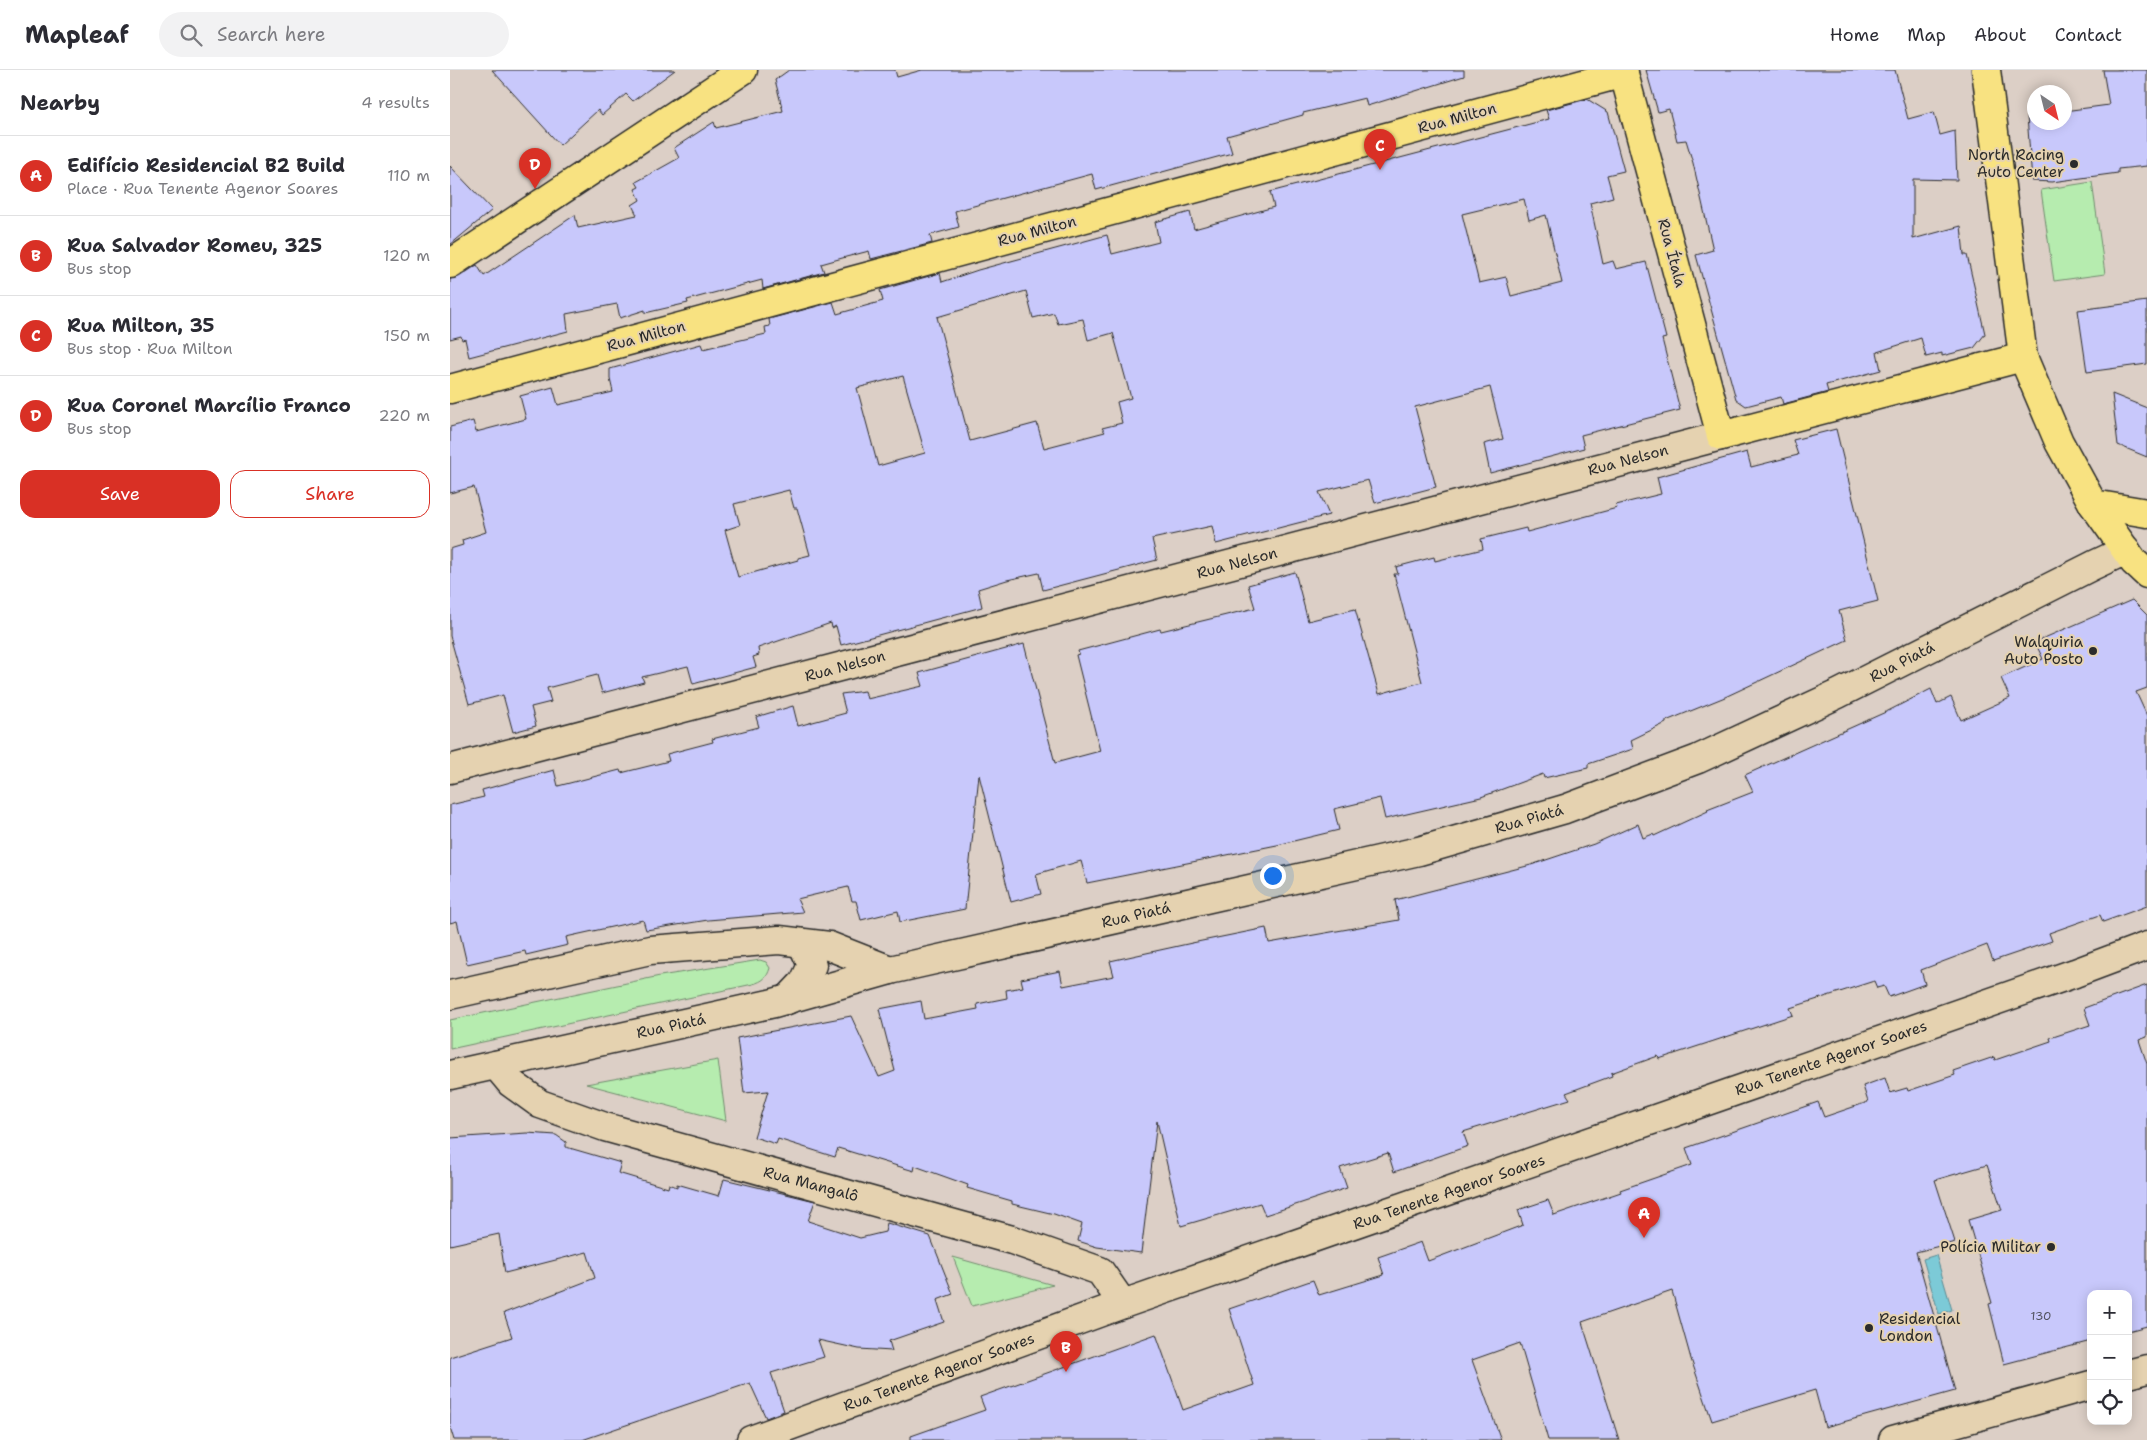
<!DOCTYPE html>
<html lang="en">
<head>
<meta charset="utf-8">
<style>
  :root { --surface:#fff; --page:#f2f2f3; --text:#2b2b33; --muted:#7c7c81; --line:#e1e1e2; --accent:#d93025 }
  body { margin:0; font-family:"Shantell Sans",sans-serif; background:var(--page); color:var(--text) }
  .controls { position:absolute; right:15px; bottom:15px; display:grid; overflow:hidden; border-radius:10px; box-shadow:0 2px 12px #0003 }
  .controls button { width:45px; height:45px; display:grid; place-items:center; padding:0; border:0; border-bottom:1px solid var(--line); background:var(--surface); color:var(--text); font:25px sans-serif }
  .compass { position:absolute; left:1577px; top:15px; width:45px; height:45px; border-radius:50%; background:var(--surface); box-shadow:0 2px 12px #0003; rotate:145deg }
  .you { position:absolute; left:822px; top:805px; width:18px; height:18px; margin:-12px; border:4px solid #fff; border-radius:50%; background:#1a73e8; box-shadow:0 0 0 8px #1a73e833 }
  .badge { display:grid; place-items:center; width:32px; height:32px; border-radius:50%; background:var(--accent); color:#fff; font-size:16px; font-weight:700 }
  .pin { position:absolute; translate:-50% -41px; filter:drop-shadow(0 1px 2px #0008) }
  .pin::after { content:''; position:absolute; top:26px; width:18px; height:15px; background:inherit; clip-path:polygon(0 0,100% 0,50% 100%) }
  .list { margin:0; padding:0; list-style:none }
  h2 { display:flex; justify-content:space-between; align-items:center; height:65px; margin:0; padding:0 20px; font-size:21px }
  h2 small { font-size:16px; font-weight:400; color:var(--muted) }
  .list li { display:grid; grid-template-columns:32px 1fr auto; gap:15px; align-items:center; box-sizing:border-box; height:80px; padding:0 20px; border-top:1px solid var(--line) }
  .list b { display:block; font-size:19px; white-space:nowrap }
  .list p { margin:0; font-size:16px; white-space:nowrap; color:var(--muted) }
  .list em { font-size:16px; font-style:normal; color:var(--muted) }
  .actions { display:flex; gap:10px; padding:15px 20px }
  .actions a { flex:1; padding:11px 0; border:1px solid var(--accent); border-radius:15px; text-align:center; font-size:18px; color:var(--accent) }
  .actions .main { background:var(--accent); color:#fff }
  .icon { flex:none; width:28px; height:28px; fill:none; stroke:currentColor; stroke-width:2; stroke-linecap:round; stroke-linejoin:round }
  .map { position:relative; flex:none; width:1697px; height:1370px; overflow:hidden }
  header { display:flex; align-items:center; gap:30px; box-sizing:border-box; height:70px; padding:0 25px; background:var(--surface); border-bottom:1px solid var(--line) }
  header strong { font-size:24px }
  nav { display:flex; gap:28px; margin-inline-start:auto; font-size:18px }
  .search { width:350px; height:45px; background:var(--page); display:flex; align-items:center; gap:12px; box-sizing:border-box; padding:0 18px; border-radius:28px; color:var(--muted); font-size:19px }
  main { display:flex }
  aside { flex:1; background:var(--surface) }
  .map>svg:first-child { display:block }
  .green { fill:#b6ecaf; stroke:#708c6d }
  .water { fill:#7bcad7; stroke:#5b8a92 }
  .building { fill:#c8c8fb; stroke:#2b2b2b; fill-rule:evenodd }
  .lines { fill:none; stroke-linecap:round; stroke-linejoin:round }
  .minor-casing { stroke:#2b2b2b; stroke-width:31 }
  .major-casing { stroke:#2b2b2b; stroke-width:31 }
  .minor { stroke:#e5d2b0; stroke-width:28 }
  .major { stroke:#f8e281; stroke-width:28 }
  .poi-dot { fill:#2b2b2b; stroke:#e5d2b0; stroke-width:2 }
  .labels { text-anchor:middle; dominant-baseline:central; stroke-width:4; stroke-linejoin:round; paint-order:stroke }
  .number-label { font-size:12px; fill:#52525f }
  .street-label { font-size:15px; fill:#2b2b2b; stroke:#e5d2b0 }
  .poi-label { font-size:15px; fill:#2b2b2b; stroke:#e5d2b0; text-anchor:end }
</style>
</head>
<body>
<header>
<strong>Mapleaf</strong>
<div class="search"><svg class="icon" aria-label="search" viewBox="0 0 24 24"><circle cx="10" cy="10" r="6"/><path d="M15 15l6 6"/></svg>Search here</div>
<nav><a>Home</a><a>Map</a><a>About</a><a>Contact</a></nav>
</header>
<main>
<aside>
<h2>Nearby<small>4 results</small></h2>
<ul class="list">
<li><span class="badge">A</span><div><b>Edifício Residencial B2 Build</b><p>Place · Rua Tenente Agenor Soares</p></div><em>110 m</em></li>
<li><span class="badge">B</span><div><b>Rua Salvador Romeu, 325</b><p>Bus stop</p></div><em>120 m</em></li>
<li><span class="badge">C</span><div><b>Rua Milton, 35</b><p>Bus stop · Rua Milton</p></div><em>150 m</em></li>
<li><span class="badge">D</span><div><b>Rua Coronel Marcílio Franco</b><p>Bus stop</p></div><em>220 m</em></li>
</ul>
<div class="actions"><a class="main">Save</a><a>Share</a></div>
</aside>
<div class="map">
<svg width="1697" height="1370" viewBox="0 0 1697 1370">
  <rect width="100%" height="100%" fill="#dccfc6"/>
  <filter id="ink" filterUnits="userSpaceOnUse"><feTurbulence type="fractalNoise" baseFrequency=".02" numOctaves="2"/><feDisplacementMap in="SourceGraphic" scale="10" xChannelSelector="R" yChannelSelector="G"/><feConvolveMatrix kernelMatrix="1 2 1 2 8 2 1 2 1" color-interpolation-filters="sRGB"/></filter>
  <g filter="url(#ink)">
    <g class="green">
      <polygon points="1642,112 1655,204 1604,211 1591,120"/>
      <path d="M310,890L316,892L320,898C317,908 313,911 303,914L0,979V950L210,906Z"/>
      <polygon points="268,990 276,1051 136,1014"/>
      <polygon points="503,1187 603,1215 522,1236"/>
    </g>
    <polygon class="water" points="1486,1185 1502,1240 1489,1244 1473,1189"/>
    <g class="building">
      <polygon points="42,0 225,0 183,31 176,24 152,45 148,40 110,75"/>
      <polygon points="339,0 445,0 447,7 472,0 1014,0 1014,6 917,36 915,28 853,43 853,45 777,66 782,83 646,120 642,104 505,141 509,157 480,165 482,173 421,189 419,181 396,187 371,194 374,202 313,219 312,210 237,230 238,233 195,243 195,240 170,248 167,234 116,244 118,261 19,287 15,269 12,270 11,266 0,269 0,209 9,207 27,195 34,206 125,145 128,158 187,145 182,135 190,130 185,119 189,117 186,112 229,88 224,78 264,52 266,58 333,41 325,10"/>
      <polygon points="1196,0 1445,0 1458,49 1484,42 1490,65 1505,61 1507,110 1463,109 1463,169 1511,156 1514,185 1517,185 1535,264 1524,278 1492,286 1492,283 1476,287 1471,268 1427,282 1431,300 1376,315 1378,322 1333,334 1331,327 1296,336 1286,329 1246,185 1263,180 1243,93 1236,70 1227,71 1219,39 1208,42"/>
      <polygon points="1653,0 1697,0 1697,96 1668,99 1668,103 1602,112 1582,111 1577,46 1584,45 1584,52 1614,52 1614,41 1659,35"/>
      <path d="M1137,29L1158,42L1174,101L1157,105L1163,127L1140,133L1153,194L1163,191L1166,199L1196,192L1216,268L1212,269L1230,340L1131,365L1134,378L1040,403L1034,374L1053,369L1040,317L965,337L986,417L925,433L918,410L869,422L879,445L766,474L762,456L702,469L707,490L593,520L589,503L557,510L528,519L532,537L391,575L386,556L382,558L381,553L308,578L309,585L303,587L306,597L243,614L238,596L192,607L194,612L152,623L147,605L97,618L101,632L81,637L86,656L63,662L53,625L19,634L0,566V479L13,475L12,470L36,462L24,417L0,423V357L23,351L26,362L76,349L70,326L103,317L108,335L163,322L160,309V299L251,274L253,279L316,264L315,257L320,256L319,249L383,232L387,244L433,231L430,220L490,203L492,212L528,200L657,165L662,184L709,172L705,152L740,142L744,159L824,137L820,122L1099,49L1096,40ZM1074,129L1079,150L1096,145L1112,213L1061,226L1056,207L1029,213L1012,144ZM576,221L583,248L604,243L608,254L633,249L638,270L663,263L681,328L667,332L672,353L652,358L655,362L594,378L587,353L520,371L487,247ZM453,306L475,383L428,396L407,318ZM339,420L344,438H347L360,485L348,488V490L288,507L275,460L290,455L284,434Z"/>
      <polygon points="0,96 42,140 0,175"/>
      <polygon points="1697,231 1697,294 1637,302 1628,240"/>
      <polygon points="1662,324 1697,338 1697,387 1668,375"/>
      <polygon points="1386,359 1428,531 1389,541 1397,570 1275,627 1216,651 1216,653 1181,670 1183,679 1138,694 1138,698 1094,708 1093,704 1031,727 935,749 930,728 884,739 889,760 827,775 637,813 631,791 586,804 591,824 561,832 529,705 515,839 450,852 448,841 411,850 406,831 402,831 398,817 347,829 353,842 258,850 196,860 193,850 116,867 118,875 76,885 75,881 17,894 7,851 0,853 0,735 34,727 32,720 104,700 108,716 170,700 171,703 219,691 217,684 263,672 262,669 309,657 306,647 343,636 348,656 396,643 391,624 415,621 417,629 473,616 469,603 574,574 605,693 650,681 626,585 629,584 628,581 710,559 711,561 805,538 798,515 845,502 858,551 905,539 929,624 972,612 944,504 948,504 946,497 984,487 985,491 1033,479 1031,469 1076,458 1077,462 1167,438 1166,435 1211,424 1207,407 1268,390 1297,382 1301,397 1348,385 1343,370"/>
      <polygon points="1682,530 1697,545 1697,618 1686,622 1697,646 1697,836 1653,852 1650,845 1599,863 1602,871 1543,891 1537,875 1471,900 1475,914 1439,927 1434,916 1427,918 1424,911 1340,938 1343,945 1209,989 1208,986 1161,1003 1162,1006 1116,1023 1120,1029 1013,1062 1018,1076 944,1102 938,1083 890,1098 897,1118 815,1145 810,1133 731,1156 707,1051 691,1183 647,1177 628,1171 632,1154 604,1144 562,1134 562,1131 517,1118 518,1115 465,1096 464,1101 388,1078 385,1087 328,1069 326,1074 304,1067 318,1021 294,1023 287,968 401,946 429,1007 445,1001 429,939 471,931 474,949 528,939 527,934 557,928 556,920 573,917 571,909 610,901 613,916 664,906 660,891 742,873 816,858 819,873 949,850 945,830 1081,795 1144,774 1188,754 1193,768 1203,764 1204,766 1258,741 1257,740 1303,722 1295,705 1438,641 1481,619 1487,634 1501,627 1511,650 1560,628 1551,608 1593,589 1585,572"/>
      <polygon points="1697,915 1697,967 1689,970 1697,994 1697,1256 1678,1261 1678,1224 1641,1224 1641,1271 1554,1294 1539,1234 1542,1233 1518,1150 1552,1140 1537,1095 1485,1110 1505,1172 1466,1182 1505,1321 1375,1357 1365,1320 1262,1351 1241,1289 1222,1221 1132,1252 1169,1370 1098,1370 1070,1273 1022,1290 1051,1370 461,1370 461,1366 535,1340 530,1327 706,1264 733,1340 804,1315 779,1239 863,1210 869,1225 934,1205 928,1187 971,1172 978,1191 1073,1155 1068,1140 1098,1130 1104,1145 1171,1122 1170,1120 1242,1095 1236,1078 1368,1032 1374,1047 1418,1032 1413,1016 1435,1008 1440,1023 1457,1018 1458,1021 1505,1005 1503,1001 1544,987 1545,990 1601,971 1600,968 1640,955 1634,938"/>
      <polygon points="77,1063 106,1065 116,1072 116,1077 171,1093 168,1103 218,1118 219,1114 227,1117 227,1114 269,1126 274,1109 365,1131 358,1151 410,1168 435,1162 437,1153 480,1166 503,1224 487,1230 494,1252 439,1271 442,1281 409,1279 368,1270 374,1287 321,1303 334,1341 316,1348 300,1313 132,1370 4,1370 0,1357 0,1287 62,1267 54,1243 145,1208 137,1182 55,1203 49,1164 0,1175 0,1068"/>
    </g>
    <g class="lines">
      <defs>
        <g id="minor">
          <polyline points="0,699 1271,366"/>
          <polyline points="0,925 200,880 329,870 379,876 440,900"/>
          <polyline points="337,930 354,912 362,895 352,873"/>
          <polyline points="46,995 61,1013 90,1034 155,1057 562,1170 650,1201 673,1234"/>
          <polyline points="0,1005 324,933 440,900 969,781 1115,739 1248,689 1388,624 1644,495 1676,480"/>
          <polyline points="1678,1304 1697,1299"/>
          <polyline points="301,1370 673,1234 1625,903 1697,876"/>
          <polyline points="1443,1370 1641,1315"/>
        </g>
        <g id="major">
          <polyline points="1173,0 1271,366 1573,287"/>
          <polyline points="1536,0 1573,287 1609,372 1643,434 1684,492 1697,504"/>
          <polyline points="0,194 293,0"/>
          <polyline points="0,319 1174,3"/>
          <polyline points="1643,434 1697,443"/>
        </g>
      </defs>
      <use href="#minor" class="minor-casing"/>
      <use href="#major" class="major-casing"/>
      <use href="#minor" class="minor"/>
      <use href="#major" class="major"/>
    </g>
  </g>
  <g class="poi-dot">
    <circle cx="1624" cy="94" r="5"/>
    <circle cx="1643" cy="581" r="5"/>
    <circle cx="1601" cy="1177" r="5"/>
    <circle cx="1419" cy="1258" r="5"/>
  </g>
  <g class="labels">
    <g class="number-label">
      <text x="1591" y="1246">130</text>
    </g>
    <g class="street-label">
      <text transform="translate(1007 48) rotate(-15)">Rua Milton</text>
      <text transform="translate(587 161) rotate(-15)">Rua Milton</text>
      <text transform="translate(1222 183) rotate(75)">Rua Ítala</text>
      <text transform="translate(196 266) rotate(-15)">Rua Milton</text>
      <text transform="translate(1178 390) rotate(-15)">Rua Nelson</text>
      <text transform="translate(787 493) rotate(-15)">Rua Nelson</text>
      <text transform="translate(1452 592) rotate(-27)">Rua Piatá</text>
      <text transform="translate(395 596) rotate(-15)">Rua Nelson</text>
      <text transform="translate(1079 749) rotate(-16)">Rua Piatá</text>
      <text transform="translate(686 845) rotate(-13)">Rua Piatá</text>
      <text transform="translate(221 956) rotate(-12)">Rua Piatá</text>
      <text transform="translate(1381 988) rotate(-19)">Rua Tenente Agenor Soares</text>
      <text transform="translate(361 1114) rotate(15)">Rua Mangalô</text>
      <text transform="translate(999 1122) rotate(-19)">Rua Tenente Agenor Soares</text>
      <text transform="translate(489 1302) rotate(-20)">Rua Tenente Agenor Soares</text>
    </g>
    <g class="poi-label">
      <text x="1614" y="85">North Racing<tspan x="1614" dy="17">Auto Center</tspan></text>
      <text x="1633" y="572">Walquiria<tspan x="1633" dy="17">Auto Posto</tspan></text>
      <text x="1591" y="1177">Polícia Militar</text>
      <text x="1429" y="1249" text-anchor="start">Residencial<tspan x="1429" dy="17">London</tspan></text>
    </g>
  </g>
</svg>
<div class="controls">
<button>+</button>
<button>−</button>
<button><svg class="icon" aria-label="locate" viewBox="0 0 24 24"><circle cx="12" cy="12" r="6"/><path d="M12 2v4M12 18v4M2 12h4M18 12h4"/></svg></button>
</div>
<svg class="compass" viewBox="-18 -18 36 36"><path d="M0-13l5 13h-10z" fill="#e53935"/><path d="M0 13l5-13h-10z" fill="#7c7c81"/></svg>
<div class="you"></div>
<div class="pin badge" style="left:1194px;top:1168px">A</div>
<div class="pin badge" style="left:616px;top:1302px">B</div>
<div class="pin badge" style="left:930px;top:100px">C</div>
<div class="pin badge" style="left:85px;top:119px">D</div>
</div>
</main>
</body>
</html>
